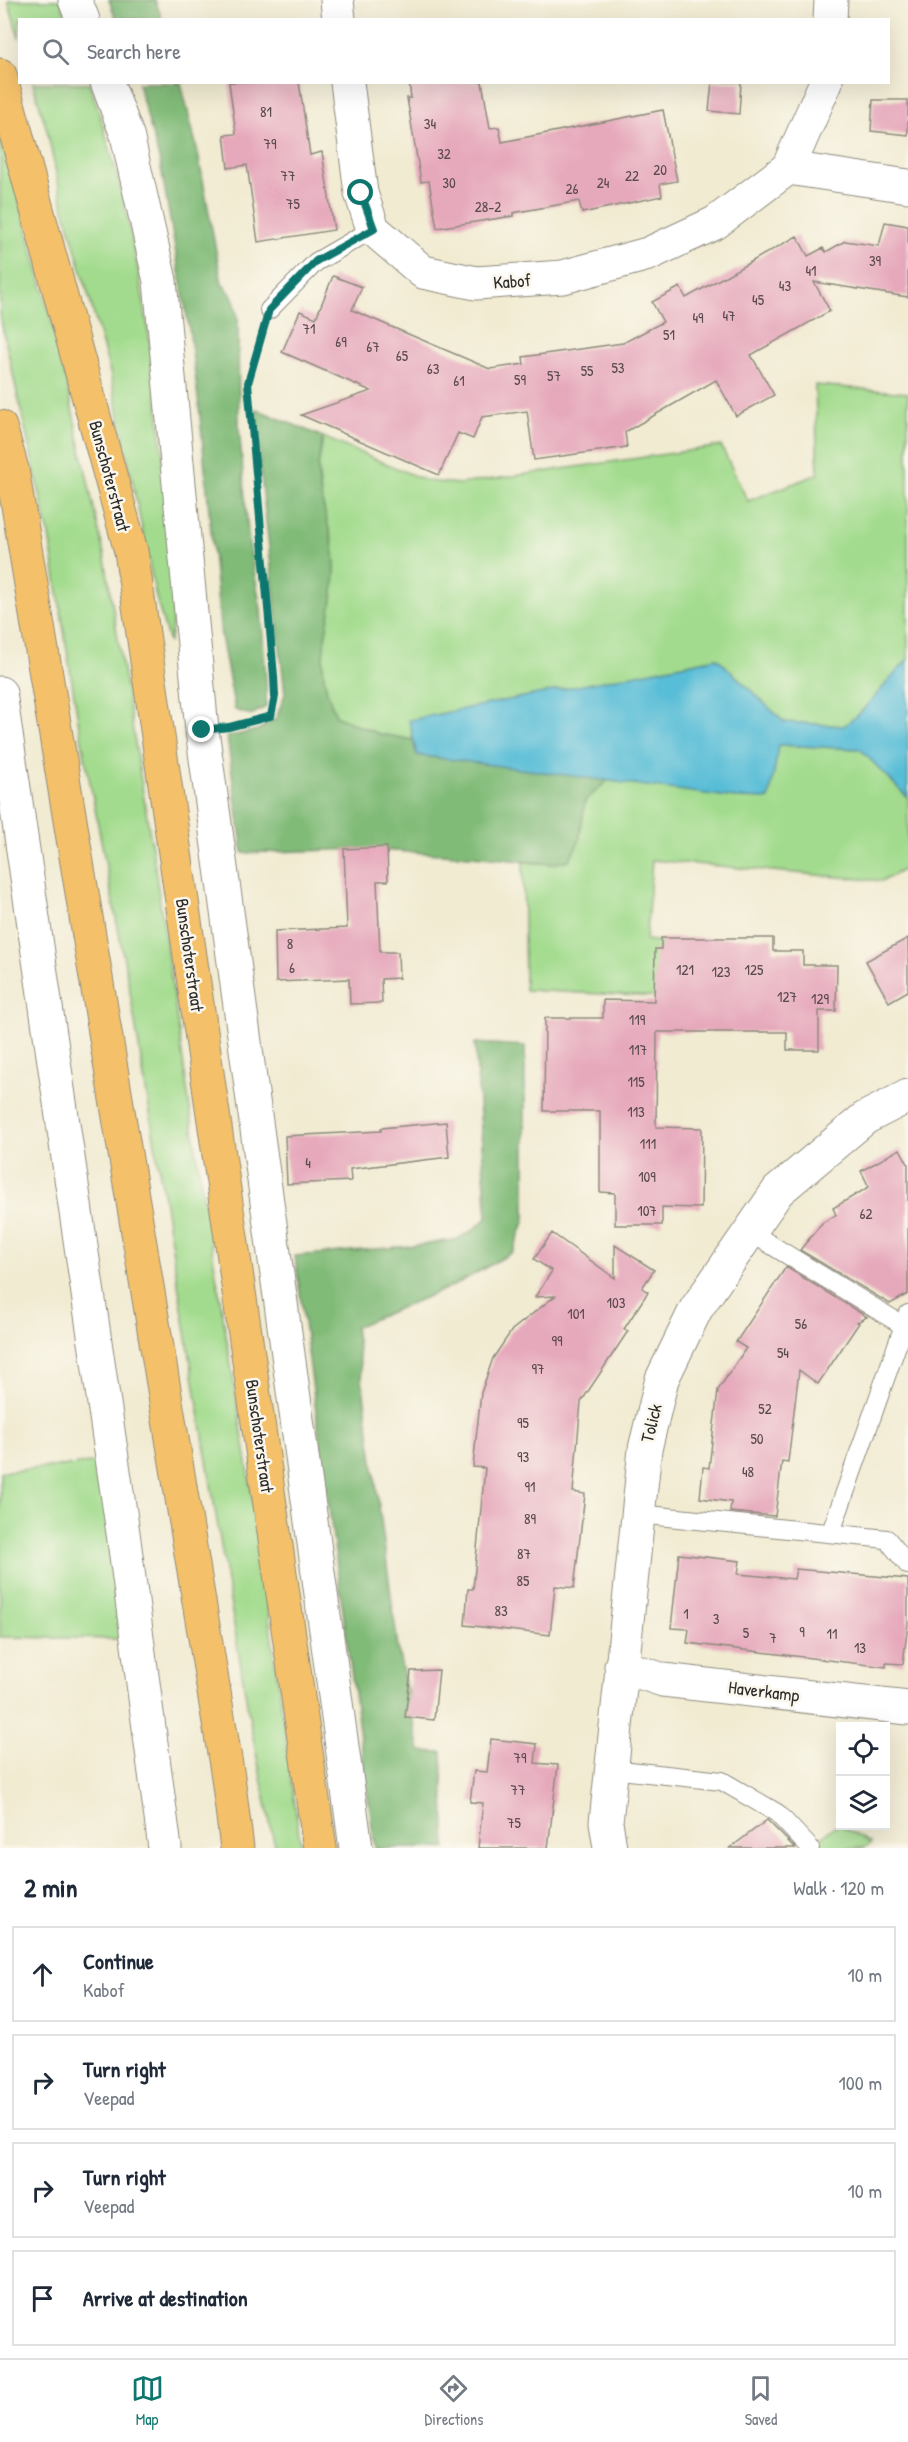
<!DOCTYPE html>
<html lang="en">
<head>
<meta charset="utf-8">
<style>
  :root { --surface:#fff; --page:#f2f2f3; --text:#1f2937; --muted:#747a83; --line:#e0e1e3; --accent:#0f766e }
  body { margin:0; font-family:"Patrick Hand",sans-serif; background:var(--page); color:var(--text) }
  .controls { position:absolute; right:18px; bottom:18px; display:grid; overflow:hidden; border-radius:0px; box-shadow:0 6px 24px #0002 }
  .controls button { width:54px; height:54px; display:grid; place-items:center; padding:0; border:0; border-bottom:2px solid var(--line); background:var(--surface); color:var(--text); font:30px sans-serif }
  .stop { position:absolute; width:18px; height:18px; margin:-14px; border:4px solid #0f766e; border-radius:50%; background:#fff }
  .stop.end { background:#0f766e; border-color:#fff; box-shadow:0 2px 6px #0008 }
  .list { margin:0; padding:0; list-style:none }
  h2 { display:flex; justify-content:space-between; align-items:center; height:78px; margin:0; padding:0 24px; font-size:26px }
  h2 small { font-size:20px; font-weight:400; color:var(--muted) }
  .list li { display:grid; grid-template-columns:39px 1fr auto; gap:18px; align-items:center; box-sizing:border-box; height:96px; margin:0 12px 12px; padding:0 12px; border:2px solid var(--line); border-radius:0px }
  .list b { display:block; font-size:22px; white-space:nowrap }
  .list p { margin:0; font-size:20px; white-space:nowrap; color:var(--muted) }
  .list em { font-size:20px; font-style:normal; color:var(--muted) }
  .icon { flex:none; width:33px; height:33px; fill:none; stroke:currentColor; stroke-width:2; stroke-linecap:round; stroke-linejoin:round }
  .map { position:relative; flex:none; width:908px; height:1848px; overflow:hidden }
  .search { position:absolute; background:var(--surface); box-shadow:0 6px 24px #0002; left:18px; right:18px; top:18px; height:66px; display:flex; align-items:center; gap:15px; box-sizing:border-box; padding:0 21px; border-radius:0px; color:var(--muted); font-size:22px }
  .sheet { height:510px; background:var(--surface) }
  nav { display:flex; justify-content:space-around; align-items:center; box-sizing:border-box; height:84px; border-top:2px solid var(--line); background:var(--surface); font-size:16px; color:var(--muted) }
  nav a { display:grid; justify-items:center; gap:3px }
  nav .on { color:var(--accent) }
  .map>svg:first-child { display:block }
  .green { fill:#a2db8d; stroke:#66835c; stroke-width:1.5 }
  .forest { fill:#81bb78; stroke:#567352; stroke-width:1.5 }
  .water { fill:#59bdd7; stroke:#427481; stroke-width:1.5 }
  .building { fill:#e6a9bc }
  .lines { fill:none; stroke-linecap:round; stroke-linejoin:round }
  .lane-casing { stroke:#8e8b7e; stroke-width:20 }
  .street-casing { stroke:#8e8b7e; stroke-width:35 }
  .primary-casing { stroke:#8e8b7e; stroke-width:35 }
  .path { stroke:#8e8b7e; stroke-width:4; stroke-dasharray:1.5 4.5; stroke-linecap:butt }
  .lane { stroke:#fff; stroke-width:18 }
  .street { stroke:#fff; stroke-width:33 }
  .primary { stroke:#f4c16b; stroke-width:33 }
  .route { stroke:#0f766e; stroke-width:8 }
  .labels { text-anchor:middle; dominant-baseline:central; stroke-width:5; stroke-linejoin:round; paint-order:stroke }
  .number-label { font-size:15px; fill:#5a4a4f }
  .street-label { font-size:18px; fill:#2b2b2b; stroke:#fbf7ec }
</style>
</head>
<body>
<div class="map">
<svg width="908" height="1848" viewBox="0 0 908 1848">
  <rect width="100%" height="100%" fill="#fbf7ec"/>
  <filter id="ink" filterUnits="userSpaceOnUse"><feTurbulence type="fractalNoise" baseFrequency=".0167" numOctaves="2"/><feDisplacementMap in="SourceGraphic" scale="12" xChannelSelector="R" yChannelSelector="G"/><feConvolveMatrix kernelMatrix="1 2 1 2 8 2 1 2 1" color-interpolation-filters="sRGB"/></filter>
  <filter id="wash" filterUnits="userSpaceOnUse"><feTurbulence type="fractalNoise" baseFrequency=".008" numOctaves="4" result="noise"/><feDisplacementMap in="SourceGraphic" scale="24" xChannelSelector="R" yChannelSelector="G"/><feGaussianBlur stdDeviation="1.35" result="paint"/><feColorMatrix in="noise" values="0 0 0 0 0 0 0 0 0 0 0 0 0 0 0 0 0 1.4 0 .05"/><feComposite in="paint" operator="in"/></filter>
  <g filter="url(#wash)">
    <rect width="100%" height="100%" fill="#f1ebd2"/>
    <g class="green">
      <polygon points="8,0 60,0 67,19 20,20 19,38"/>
      <path d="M33,83H89C138,223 158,373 168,521C171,561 178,603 169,643L156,597L110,372L62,201L47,130Z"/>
      <polygon points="0,130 57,340 105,559 153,854 199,1171 250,1481 301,1848 275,1848 250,1722 129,986 78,720 49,535 0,317"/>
      <polygon points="815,385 908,393 908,659 862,711 844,726 784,722 717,658 410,720 413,740 379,734 337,717 329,701 323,678 322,650 332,593 318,468 323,437 427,481 459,484 721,446 748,501 818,474"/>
      <polygon points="779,745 861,749 908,798 908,867 883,881 652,860 646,940 671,943 658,997 525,990 523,862 552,864 579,842 585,801 609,779 736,798"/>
      <polygon points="101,1462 124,1639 0,1637 0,1472"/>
      <polygon points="838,1824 871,1843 864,1848 823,1848 815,1842"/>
    </g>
    <g class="forest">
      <polygon points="109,0 155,0 162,19 116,19"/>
      <path d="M138,83H181L198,153L222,284C235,295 236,305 238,321L239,428L249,544L261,609L266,681V707L251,715L235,710L221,636L199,405L189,328L160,162Z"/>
      <path d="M256,409L323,437C321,448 318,459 318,469C318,503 335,535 335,569C334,627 307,656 337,717L379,734L413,740L417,755L609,779L585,801L579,842L569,860L552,864L472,856L363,849L243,853L227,737L258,730L276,719L285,694L261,475Z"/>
      <polygon points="475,1043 525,1046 525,1219 513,1252 455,1285 355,1327 399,1655 420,1751 442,1752 446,1848 375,1848 295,1256 422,1245 458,1239 473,1230 487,1218"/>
    </g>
    <polygon class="water" points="717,658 784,722 844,726 862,711 908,659 908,798 860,749 779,745 769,799 736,798 417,755 409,720"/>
    <g id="blocks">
      <g class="building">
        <polygon points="229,82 299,82 310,155 322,152 334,230 258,242 247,165 228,168 224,135 236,134"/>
        <polygon points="409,82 482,82 490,128 499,127 502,142 663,110 677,181 660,184 662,196 582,213 579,201 513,213 513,216 437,228 429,181 421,182 407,98 411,98"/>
        <polygon points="712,82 741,82 739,114 709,111"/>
        <polygon points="873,100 908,100 908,135 871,131"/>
        <polygon points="885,222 908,226 908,297 814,282 830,311 751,355 774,395 736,416 716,380 625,432 627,447 534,460 527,411 482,417 473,439 458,433 439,475 301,415 371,391 282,352 300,311 316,318 333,276 362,287 352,310 490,369 524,364 523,357 623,343 663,322 652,302 680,287 686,298 797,236 808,256 823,248 826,252 845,241 879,246"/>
        <polygon points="387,847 388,881 377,881 380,952 398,952 399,978 381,979 382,1003 350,1004 349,979 276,982 275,931 347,928 344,849"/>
        <polygon points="661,938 773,938 773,951 803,951 803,965 837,965 836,1011 819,1011 819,1050 787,1050 787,1032 657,1032 656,1127 702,1128 701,1208 662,1207 662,1225 615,1225 615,1193 600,1192 600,1111 544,1111 545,1018 603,1018 603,1000 654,1001 655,949 661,949"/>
        <polygon points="908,938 908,991 889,1002 866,961"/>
        <polygon points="446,1122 449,1157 350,1169 351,1181 287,1184 285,1136 381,1131 381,1128"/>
        <polygon points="900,1149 908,1164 908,1294 890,1304 800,1250 822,1223 836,1215 833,1208 869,1187 861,1171"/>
        <polygon points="552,1233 615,1278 615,1245 654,1270 642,1288 648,1292 624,1329 628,1331 581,1402 573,1492 585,1494 574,1588 555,1586 550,1635 465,1625 468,1589 473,1589 485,1468 473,1467 481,1393 493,1358 512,1330 555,1296 535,1297 552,1271 534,1259"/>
        <polygon points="786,1267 867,1317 857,1322 859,1323 818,1384 799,1370 788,1462 782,1461 775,1516 730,1512 731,1502 700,1498 703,1467 709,1468 718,1390 746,1348 736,1342"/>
        <polygon points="679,1554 740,1561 738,1574 794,1579 796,1569 908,1579 908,1624 903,1664 886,1663 886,1667 687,1643 689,1629 671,1628"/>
        <polygon points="439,1670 434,1720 405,1717 411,1671"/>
        <polygon points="491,1739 537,1744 535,1763 558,1765 548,1848 478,1848 483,1803 470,1802 474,1771 487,1772"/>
        <polygon points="767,1820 795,1848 730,1848"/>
      </g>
    </g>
  </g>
  <g filter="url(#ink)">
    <use href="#blocks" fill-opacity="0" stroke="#8e8b7e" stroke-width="1.5"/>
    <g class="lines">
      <defs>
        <g id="lane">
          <polyline points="269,310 316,262 373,229"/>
          <polyline points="750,1232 904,1326"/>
          <polyline points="638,1514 887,1539 908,1565"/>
          <polyline points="831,1532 908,1314"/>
          <polyline points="611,1769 722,1781 777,1813 810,1848"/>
        </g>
        <g id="street">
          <polyline points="75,0 83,20"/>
          <polyline points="337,0 339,20"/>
          <polyline points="830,20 831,0"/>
          <polyline points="107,82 127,135 160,281 202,730 356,1848"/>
          <polyline points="347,82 361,193 373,229 423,272 476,283 563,277 648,254 715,223 788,168 826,82"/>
          <polyline points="788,168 908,186"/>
          <polyline points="0,693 123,1533 165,1848"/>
          <polyline points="621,1666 663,1680 908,1708"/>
          <polyline points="610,1848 606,1822 645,1449 662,1379 696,1309 778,1191 865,1118 908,1096"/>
        </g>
        <g id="primary">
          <polyline points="0,75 131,551 320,1848"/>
          <polyline points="0,427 12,469 228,1777 237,1848"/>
        </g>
      </defs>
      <use href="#lane" class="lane-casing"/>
      <use href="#street" class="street-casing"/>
      <use href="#primary" class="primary-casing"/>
      <polyline class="path" points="235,726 271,716 275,696 248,383 262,335"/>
      <use href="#lane" class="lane"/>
      <use href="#street" class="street"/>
      <use href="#primary" class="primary"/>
    </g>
  </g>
  <g class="lines" filter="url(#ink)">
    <polyline class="route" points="202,730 229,727 271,716 275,696 274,676 248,383 269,310 316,261 374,229 361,193"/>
  </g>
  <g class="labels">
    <g class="number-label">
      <text x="266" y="111">81</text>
      <text x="430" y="123">34</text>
      <text x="270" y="143">79</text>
      <text x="444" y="153">32</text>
      <text x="660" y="169">20</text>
      <text x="288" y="175">77</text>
      <text x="632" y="175">22</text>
      <text x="449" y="182">30</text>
      <text x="603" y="182">24</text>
      <text x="572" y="188">26</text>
      <text x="293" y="203">75</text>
      <text x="488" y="206">28-2</text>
      <text x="875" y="260">39</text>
      <text x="811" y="270">41</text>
      <text x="785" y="285">43</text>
      <text x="758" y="299">45</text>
      <text x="729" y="315">47</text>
      <text x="698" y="317">49</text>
      <text x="309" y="328">71</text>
      <text x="669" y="334">51</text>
      <text x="341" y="341">69</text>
      <text x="373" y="346">67</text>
      <text x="402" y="355">65</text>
      <text x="618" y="367">53</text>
      <text x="433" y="368">63</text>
      <text x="587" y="370">55</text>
      <text x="554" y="375">57</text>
      <text x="520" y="379">59</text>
      <text x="459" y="380">61</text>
      <text x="290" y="943">8</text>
      <text x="292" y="967">6</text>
      <text x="685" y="969">121</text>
      <text x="754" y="969">125</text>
      <text x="721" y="971">123</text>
      <text x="787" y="996">127</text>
      <text x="820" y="998">129</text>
      <text x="637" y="1019">119</text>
      <text x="638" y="1049">117</text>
      <text x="636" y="1081">115</text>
      <text x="636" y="1111">113</text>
      <text x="648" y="1143">111</text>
      <text x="308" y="1162">4</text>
      <text x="647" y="1176">109</text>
      <text x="647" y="1210">107</text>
      <text x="866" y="1213">62</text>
      <text x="616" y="1302">103</text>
      <text x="576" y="1313">101</text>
      <text x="801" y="1323">56</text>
      <text x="557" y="1340">99</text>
      <text x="783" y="1352">54</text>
      <text x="538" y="1368">97</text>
      <text x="765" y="1408">52</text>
      <text x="523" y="1422">95</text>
      <text x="757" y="1438">50</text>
      <text x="523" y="1456">93</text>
      <text x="748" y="1471">48</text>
      <text x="530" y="1486">91</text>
      <text x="530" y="1518">89</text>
      <text x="524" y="1553">87</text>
      <text x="523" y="1580">85</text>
      <text x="501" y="1610">83</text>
      <text x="686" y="1613">1</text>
      <text x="716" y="1618">3</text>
      <text x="802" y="1631">9</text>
      <text x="746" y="1632">5</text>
      <text x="832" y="1633">11</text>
      <text x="773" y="1637">7</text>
      <text x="860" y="1647">13</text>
      <text x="520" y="1757">79</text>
      <text x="518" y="1789">77</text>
      <text x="514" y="1822">75</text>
    </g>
    <g class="street-label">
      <text transform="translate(512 281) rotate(-4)">Kabof</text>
      <text transform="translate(110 476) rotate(75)">Bunschoterstraat</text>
      <text transform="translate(190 955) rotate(82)">Bunschoterstraat</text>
      <text transform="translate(651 1423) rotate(-76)">Tolick</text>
      <text transform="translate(260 1436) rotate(82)">Bunschoterstraat</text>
      <text transform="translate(764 1691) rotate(7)">Haverkamp</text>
    </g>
  </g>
</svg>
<div class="controls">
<button><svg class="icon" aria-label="locate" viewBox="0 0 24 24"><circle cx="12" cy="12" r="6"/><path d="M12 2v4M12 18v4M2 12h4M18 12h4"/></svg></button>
<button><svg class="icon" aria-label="layers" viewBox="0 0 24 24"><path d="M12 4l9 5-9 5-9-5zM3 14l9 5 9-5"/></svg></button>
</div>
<div class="stop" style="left:361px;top:193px"></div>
<div class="stop end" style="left:202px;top:730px"></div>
<div class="search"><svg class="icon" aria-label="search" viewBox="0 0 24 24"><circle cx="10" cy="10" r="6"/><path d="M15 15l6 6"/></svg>Search here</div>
</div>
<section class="sheet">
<h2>2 min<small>Walk · 120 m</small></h2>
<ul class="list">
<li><svg class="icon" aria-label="ahead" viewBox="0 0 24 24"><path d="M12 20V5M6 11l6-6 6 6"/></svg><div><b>Continue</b><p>Kabof</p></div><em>10 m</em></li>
<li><svg class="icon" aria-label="right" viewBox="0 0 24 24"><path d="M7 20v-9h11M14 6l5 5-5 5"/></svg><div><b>Turn right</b><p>Veepad</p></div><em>100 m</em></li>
<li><svg class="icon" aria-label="right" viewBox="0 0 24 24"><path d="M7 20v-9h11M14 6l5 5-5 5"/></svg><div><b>Turn right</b><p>Veepad</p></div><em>10 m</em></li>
<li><svg class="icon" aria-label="arrive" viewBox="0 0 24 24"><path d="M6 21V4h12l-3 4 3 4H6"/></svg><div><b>Arrive at destination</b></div></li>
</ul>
</section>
<nav>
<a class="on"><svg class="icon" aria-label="map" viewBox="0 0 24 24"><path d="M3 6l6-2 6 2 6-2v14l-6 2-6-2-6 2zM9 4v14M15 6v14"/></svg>Map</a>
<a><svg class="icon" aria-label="directions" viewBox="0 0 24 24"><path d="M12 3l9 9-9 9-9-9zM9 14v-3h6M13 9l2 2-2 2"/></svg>Directions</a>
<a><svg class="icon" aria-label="saved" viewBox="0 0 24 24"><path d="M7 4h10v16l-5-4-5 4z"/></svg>Saved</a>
</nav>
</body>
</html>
